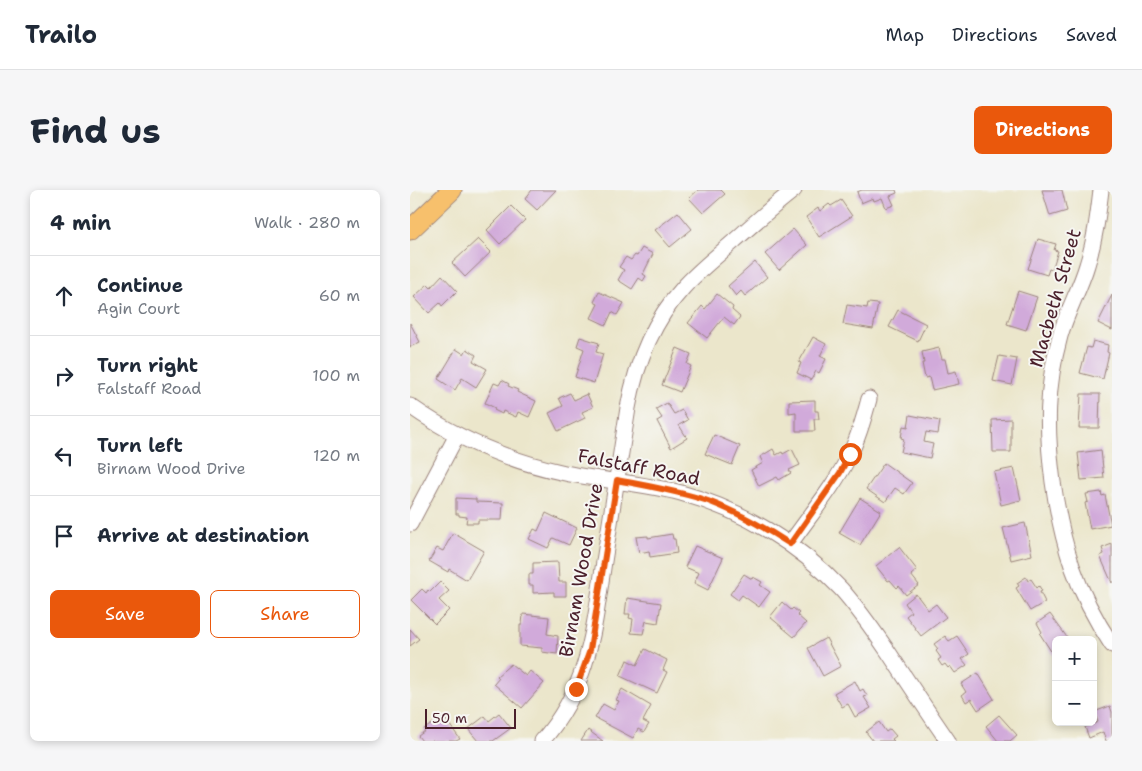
<!DOCTYPE html>
<html lang="en">
<head>
<meta charset="utf-8">
<style>
  :root { --surface:#fff; --page:#f6f6f7; --text:#1f2937; --muted:#747a83; --line:#e0e1e3; --accent:#ea580c }
  body { margin:0; font-family:"Shantell Sans",sans-serif; background:var(--page); color:var(--text) }
  .controls { position:absolute; right:15px; bottom:15px; display:grid; overflow:hidden; border-radius:8px; box-shadow:0 2px 8px #0003 }
  .controls button { width:45px; height:45px; display:grid; place-items:center; padding:0; border:0; border-bottom:1px solid var(--line); background:var(--surface); color:var(--text); font:25px sans-serif }
  .scale { position:absolute; left:15px; bottom:12px; width:91px; box-sizing:border-box; padding-left:5px; border:2px solid #4a1f2b; border-top:0; font-size:14px; line-height:18px; white-space:nowrap; color:#4a1f2b; -webkit-text-stroke:4px #f6f6f2; paint-order:stroke }
  .stop { position:absolute; width:15px; height:15px; margin:-11px; border:4px solid #ea580c; border-radius:50%; background:#fff }
  .stop.end { background:#ea580c; border-color:#fff; box-shadow:0 1px 5px #0008 }
  .list { margin:0; padding:0; list-style:none }
  h2 { display:flex; justify-content:space-between; align-items:center; height:65px; margin:0; padding:0 20px; font-size:21px }
  h2 small { font-size:16px; font-weight:400; color:var(--muted) }
  .list li { display:grid; grid-template-columns:32px 1fr auto; gap:15px; align-items:center; box-sizing:border-box; height:80px; padding:0 20px; border-top:1px solid var(--line) }
  .list b { display:block; font-size:19px; white-space:nowrap }
  .list p { margin:0; font-size:16px; white-space:nowrap; color:var(--muted) }
  .list em { font-size:16px; font-style:normal; color:var(--muted) }
  .actions { display:flex; gap:10px; padding:15px 20px }
  .actions a { flex:1; padding:11px 0; border:1px solid var(--accent); border-radius:8px; text-align:center; font-size:18px; color:var(--accent) }
  .actions .main { background:var(--accent); color:#fff }
  .icon { flex:none; width:28px; height:28px; fill:none; stroke:currentColor; stroke-width:2; stroke-linecap:round; stroke-linejoin:round }
  .map { position:relative; flex:none; width:702px; height:551px; overflow:hidden; border-radius:8px }
  header { display:flex; align-items:center; gap:30px; box-sizing:border-box; height:70px; padding:0 25px; background:var(--surface); border-bottom:1px solid var(--line) }
  header strong { font-size:24px }
  nav { display:flex; gap:28px; margin-inline-start:auto; font-size:18px }
  .intro { display:flex; align-items:center; justify-content:space-between; box-sizing:border-box; height:120px; padding:0 30px }
  h1 { margin:0; font-size:35px }
  .button { padding:12px 22px; border-radius:8px; background:var(--accent); color:#fff; font-size:18px; font-weight:700 }
  main { display:flex; gap:30px; padding:0 30px }
  aside { flex:1; background:var(--surface); border-radius:8px; box-shadow:0 2px 8px #0003 }
  .map>svg:first-child { display:block }
  .building { fill:#d1aada }
  .lines { fill:none; stroke-linecap:round; stroke-linejoin:round }
  .minor-casing { stroke:#9a827b; stroke-width:17 }
  .major-casing { stroke:#9a827b; stroke-width:21 }
  .minor { stroke:#fff; stroke-width:15 }
  .major { stroke:#f7c06c; stroke-width:19 }
  .route { stroke:#ea580c; stroke-width:6 }
  .labels { text-anchor:middle; dominant-baseline:central; stroke-width:4; stroke-linejoin:round; paint-order:stroke }
  .street-label { font-size:19px; fill:#4a1f2b; stroke:#f6f6f2 }
</style>
</head>
<body>
<header>
<strong>Trailo</strong>
<nav><a>Map</a><a>Directions</a><a>Saved</a></nav>
</header>
<div class="intro"><h1>Find us</h1><a class="button">Directions</a></div>
<main>
<aside>
<h2>4 min<small>Walk · 280 m</small></h2>
<ul class="list">
<li><svg class="icon" aria-label="ahead" viewBox="0 0 24 24"><path d="M12 20V5M6 11l6-6 6 6"/></svg><div><b>Continue</b><p>Agin Court</p></div><em>60 m</em></li>
<li><svg class="icon" aria-label="right" viewBox="0 0 24 24"><path d="M7 20v-9h11M14 6l5 5-5 5"/></svg><div><b>Turn right</b><p>Falstaff Road</p></div><em>100 m</em></li>
<li><svg class="icon" aria-label="left" viewBox="0 0 24 24"><path d="M17 20v-9H6M10 6l-5 5 5 5"/></svg><div><b>Turn left</b><p>Birnam Wood Drive</p></div><em>120 m</em></li>
<li><svg class="icon" aria-label="arrive" viewBox="0 0 24 24"><path d="M6 21V4h12l-3 4 3 4H6"/></svg><div><b>Arrive at destination</b></div></li>
</ul>
<div class="actions"><a class="main">Save</a><a>Share</a></div>
</aside>
<div class="map">
<svg width="702" height="551" viewBox="0 0 702 551">
  <rect width="100%" height="100%" fill="#f6f6f2"/>
  <filter id="ink" filterUnits="userSpaceOnUse"><feTurbulence type="fractalNoise" baseFrequency=".02" numOctaves="2"/><feDisplacementMap in="SourceGraphic" scale="10" xChannelSelector="R" yChannelSelector="G"/><feConvolveMatrix kernelMatrix="1 2 1 2 8 2 1 2 1" color-interpolation-filters="sRGB"/></filter>
  <filter id="wash" filterUnits="userSpaceOnUse"><feTurbulence type="fractalNoise" baseFrequency=".0096" numOctaves="4" result="noise"/><feDisplacementMap in="SourceGraphic" scale="20" xChannelSelector="R" yChannelSelector="G"/><feGaussianBlur stdDeviation="1.12" result="paint"/><feColorMatrix in="noise" values="0 0 0 0 0 0 0 0 0 0 0 0 0 0 0 0 0 1.4 0 .05"/><feComposite in="paint" operator="in"/></filter>
  <g filter="url(#wash)">
    <rect width="100%" height="100%" fill="#ebe6cb"/>
    <g id="blocks">
      <g class="building">
        <polygon points="122,0 146,0 127,20 115,9"/>
        <polygon points="288,0 311,0 315,4 293,23 279,8"/>
        <polygon points="452,0 486,0 487,3 480,6 484,15 476,18 472,8 464,11 463,8 451,13 447,2"/>
        <polygon points="632,0 652,0 657,21 640,26"/>
        <polygon points="431,10 442,26 409,47 396,27 408,18 410,21 419,14 421,16"/>
        <polygon points="101,16 115,30 90,54 77,40"/>
        <polygon points="268,22 282,39 260,57 245,40"/>
        <polygon points="383,39 397,55 369,80 355,64"/>
        <polygon points="68,49 81,62 55,87 42,73"/>
        <polygon points="628,49 646,54 644,60 648,61 642,80 639,79 637,85 618,79"/>
        <polygon points="232,58 243,64 233,84 236,86 233,91 229,88 222,99 208,90 214,80 209,77 216,67 221,70 225,65 227,66"/>
        <polygon points="345,72 357,87 335,106 331,101 326,106 318,96"/>
        <polygon points="32,85 47,101 32,116 30,113 19,123 4,107 18,94 21,97"/>
        <polygon points="608,101 627,107 616,140 597,134"/>
        <polygon points="189,102 214,113 207,125 202,122 196,135 181,128 188,114 184,112"/>
        <polygon points="307,104 323,117 322,120 330,127 324,135 314,127 297,148 278,133 292,116 295,119"/>
        <polygon points="702,105 702,140 688,133"/>
        <polygon points="458,113 468,114 463,139 433,134 437,115 457,118"/>
        <polygon points="488,120 516,134 508,151 479,137"/>
        <polygon points="0,133 10,152 0,157"/>
        <polygon points="170,147 189,153 186,162 193,164 184,193 165,187 174,159 167,156"/>
        <polygon points="403,147 416,154 410,166 416,169 409,183 406,181 401,190 387,183 391,173 389,172"/>
        <polygon points="683,151 698,155 697,162 699,163 693,189 670,183 677,157 681,158"/>
        <polygon points="267,158 281,164 277,174 281,176 270,202 252,195"/>
        <polygon points="529,158 532,169 535,169 538,183 546,181 549,194 522,200 519,187 515,188 512,173 514,173 512,162"/>
        <polygon points="46,159 54,164 57,159 66,165 63,171 77,179 66,197 52,188 45,200 28,189"/>
        <polygon points="589,166 607,169 602,195 583,191"/>
        <polygon points="92,190 99,194 98,196 108,200 107,202 126,211 119,227 108,222 106,227 93,221 92,224 84,220 85,218 75,213 84,193 89,195"/>
        <polygon points="160,203 164,210 177,204 183,217 172,222 175,228 148,241 139,223 153,216 149,208"/>
        <polygon points="671,204 690,204 689,238 669,238"/>
        <polygon points="405,210 405,221 408,221 409,229 404,229 405,241 386,241 386,222 379,223 379,211"/>
        <polygon points="257,213 264,224 272,220 278,230 269,235 277,248 261,258 247,231 252,228 246,219"/>
        <polygon points="500,225 530,231 528,244 516,242 514,252 523,254 520,268 491,262 494,249 491,248 493,236 498,237"/>
        <polygon points="601,229 601,262 583,262 582,230"/>
        <polygon points="304,245 330,256 322,275 295,264"/>
        <polygon points="363,259 366,265 372,262 373,264 382,259 390,275 379,280 381,283 369,290 367,287 349,296 341,280 353,273 350,267"/>
        <polygon points="691,260 694,288 671,290 668,263"/>
        <polygon points="474,273 502,293 494,304 485,298 475,312 456,299"/>
        <polygon points="604,278 611,310 591,315 584,282"/>
        <polygon points="691,302 692,306 695,305 701,335 680,339 675,313 678,312 676,304"/>
        <polygon points="46,308 66,309 66,312 93,313 92,330 68,330 68,333 56,333 57,327 49,326 49,324 46,324"/>
        <polygon points="450,308 471,321 450,355 429,343"/>
        <polygon points="136,323 167,338 159,355 143,348 138,358 119,349 124,339 128,341"/>
        <polygon points="615,333 622,365 601,370 593,338"/>
        <polygon points="43,343 74,361 57,390 39,379 38,382 19,371 27,358 33,361"/>
        <polygon points="262,344 263,349 265,349 267,363 240,367 239,361 229,363 226,347 238,346 238,348"/>
        <polygon points="702,354 702,393 690,366 694,364 692,358"/>
        <polygon points="285,356 313,368 298,400 284,393 289,383 275,377"/>
        <polygon points="489,357 507,380 501,385 509,395 496,405 489,396 487,398 480,390 478,391 466,376"/>
        <polygon points="148,372 149,392 156,392 156,406 144,406 144,402 123,403 123,395 119,395 119,384 123,384 123,373"/>
        <polygon points="334,384 342,389 343,387 352,392 350,395 360,402 349,417 332,405 328,410 320,404"/>
        <polygon points="616,387 618,391 621,389 627,398 629,396 632,401 630,402 635,412 620,421 606,398 609,396 607,393"/>
        <polygon points="30,392 39,401 29,410 39,420 25,434 1,410 12,399 16,403 18,400 20,402"/>
        <polygon points="506,404 518,420 526,414 536,427 511,446 496,426 501,422 495,413"/>
        <polygon points="217,408 251,413 248,433 236,431 233,444 221,443 223,429 219,428 220,424 215,424"/>
        <polygon points="372,412 381,420 383,418 389,423 387,425 396,433 384,447 360,427"/>
        <polygon points="113,424 139,427 137,444 148,446 147,464 132,462 132,458 110,456 110,435 112,435"/>
        <polygon points="640,424 659,450 646,450 646,465 644,466 630,444 632,442 627,433"/>
        <polygon points="0,439 9,449 0,456"/>
        <polygon points="535,446 539,451 547,446 559,464 552,469 557,475 545,483 540,476 538,478 535,474 532,476 528,470 531,468 526,461 528,459 524,454"/>
        <polygon points="416,448 431,476 413,486 398,458"/>
        <polygon points="235,459 257,470 253,480 257,482 247,503 210,486 217,470 227,475"/>
        <polygon points="101,474 116,486 120,481 134,493 112,518 84,494 89,488 87,486"/>
        <polygon points="568,483 584,509 568,520 561,509 556,512 552,505 556,502 551,494"/>
        <polygon points="445,491 450,501 453,499 457,506 454,507 461,518 445,527 438,514 432,517 424,503"/>
        <polygon points="212,499 241,516 233,531 239,534 234,542 228,539 223,548 185,528 193,514 204,520 209,511 206,510"/>
        <polygon points="700,516 702,522 702,551 696,551 693,542 679,548 675,537 688,532 684,522"/>
        <polygon points="89,523 101,538 83,551 68,551 58,539 75,526 79,531"/>
        <polygon points="589,525 607,545 600,551 588,551 576,536"/>
        <polygon points="34,527 50,549 46,551 12,551 8,546 15,541 14,539"/>
        <polygon points="469,532 476,542 480,539 486,546 482,549 484,551 463,551 456,542"/>
        <polygon points="178,540 193,551 171,551"/>
      </g>
    </g>
  </g>
  <g filter="url(#ink)">
    <use href="#blocks" fill-opacity="0" stroke="#9a827b" stroke-width="1"/>
    <g class="lines">
      <defs>
        <g id="minor">
          <path d="M691,0C688,25 685,50 677,75C670,99 657,121 650,146C636,197 636,239 643,292C652,355 666,401 702,455"/>
          <path d="M0,216C47,249 99,271 155,283C193,291 233,293 271,303C332,320 388,353 431,399C449,419 464,441 479,463C498,492 518,522 538,551"/>
          <polyline points="0,334 47,245"/>
          <path d="M380,354C400,325 425,296 440,264C449,246 454,228 459,209"/>
          <path d="M132,551C181,495 184,435 195,365C203,316 210,267 218,218C226,174 242,132 273,98C288,81 306,67 323,52C343,34 363,16 384,0"/>
        </g>
        <polyline id="major" points="0,40 42,0"/>
      </defs>
      <use href="#minor" class="minor-casing"/>
      <use href="#major" class="major-casing"/>
      <use href="#minor" class="minor"/>
      <use href="#major" class="major"/>
    </g>
  </g>
  <g class="lines" filter="url(#ink)">
    <path class="route" d="M166,499L180,460L207,290C237,296 268,301 298,311C327,322 354,337 380,354L430,283L440,264"/>
  </g>
  <g class="labels">
    <g class="street-label">
      <text transform="translate(645 108) rotate(-74)">Macbeth Street</text>
      <text transform="translate(229 277) rotate(11)">Falstaff Road</text>
      <text transform="translate(171 380) rotate(-80)">Birnam Wood Drive</text>
    </g>
  </g>
</svg>
<div class="controls">
<button>+</button>
<button>−</button>
</div>
<div class="scale">50 m</div>
<div class="stop" style="left:440px;top:264px"></div>
<div class="stop end" style="left:166px;top:499px"></div>
</div>
</main>
</body>
</html>
